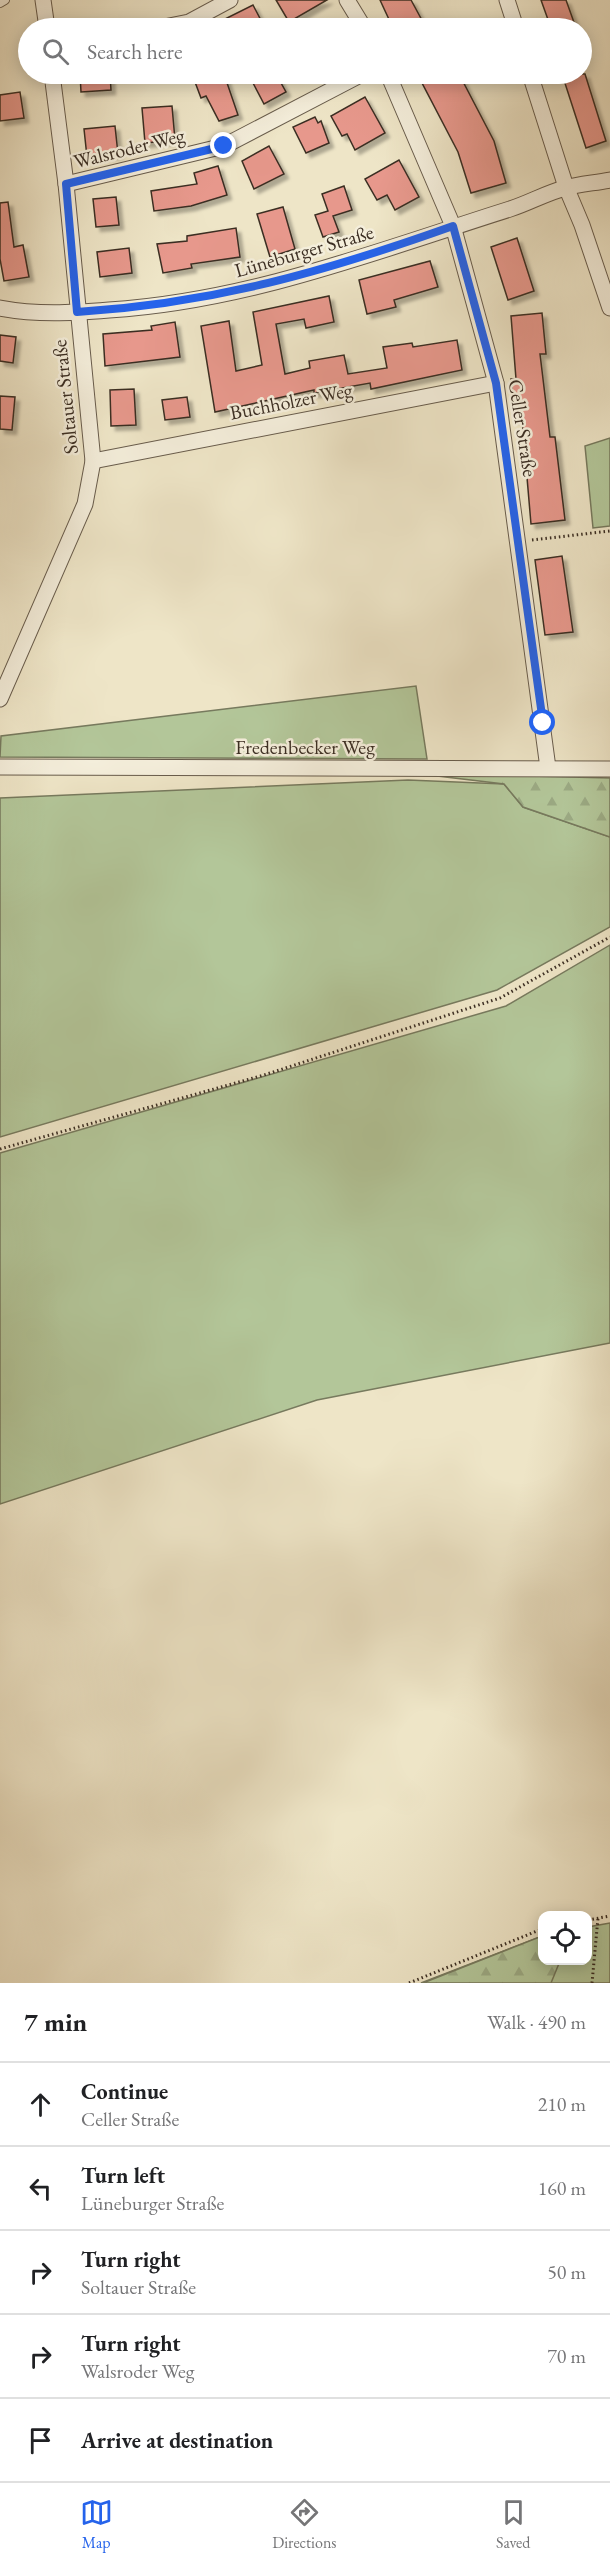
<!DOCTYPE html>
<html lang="en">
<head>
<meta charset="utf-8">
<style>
  :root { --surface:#fff; --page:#f2f2f2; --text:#202124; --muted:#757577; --line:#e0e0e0; --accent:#2563eb }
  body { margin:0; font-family:"EB Garamond",serif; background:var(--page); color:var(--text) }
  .controls { position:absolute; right:18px; bottom:18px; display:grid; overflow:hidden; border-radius:12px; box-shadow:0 3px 15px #0003 }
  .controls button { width:54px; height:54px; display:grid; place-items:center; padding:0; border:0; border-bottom:2px solid var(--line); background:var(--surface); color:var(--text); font:30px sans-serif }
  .stop { position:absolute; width:18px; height:18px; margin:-14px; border:4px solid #2563eb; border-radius:50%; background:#fff }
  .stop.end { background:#2563eb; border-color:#fff; box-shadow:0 2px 6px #0008 }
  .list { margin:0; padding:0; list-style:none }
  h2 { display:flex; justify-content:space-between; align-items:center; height:78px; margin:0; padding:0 24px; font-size:26px }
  h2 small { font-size:20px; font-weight:400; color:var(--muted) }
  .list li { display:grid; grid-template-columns:39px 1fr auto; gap:18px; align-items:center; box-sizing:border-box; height:84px; padding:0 24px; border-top:2px solid var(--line) }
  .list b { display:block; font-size:22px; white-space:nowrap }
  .list p { margin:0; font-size:20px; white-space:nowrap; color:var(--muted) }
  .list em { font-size:20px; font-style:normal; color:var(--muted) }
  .icon { flex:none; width:33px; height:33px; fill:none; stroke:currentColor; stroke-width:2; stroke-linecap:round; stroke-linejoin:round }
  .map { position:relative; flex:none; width:610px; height:1983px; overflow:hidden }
  .search { position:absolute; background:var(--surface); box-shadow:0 3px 15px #0003; left:18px; right:18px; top:18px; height:66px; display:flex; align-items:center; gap:15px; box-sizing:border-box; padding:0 21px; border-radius:33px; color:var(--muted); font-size:22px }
  .sheet { height:498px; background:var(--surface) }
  nav { display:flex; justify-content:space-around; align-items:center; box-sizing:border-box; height:84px; border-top:2px solid var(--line); background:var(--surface); font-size:16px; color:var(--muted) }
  nav a { display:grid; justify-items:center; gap:3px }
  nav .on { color:var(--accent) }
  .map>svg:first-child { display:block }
  .green { fill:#b3c699; stroke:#777a5e; stroke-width:1.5 }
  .forest { fill:url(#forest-firs); stroke:#777a5e; stroke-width:1.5 }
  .building { fill:#e7988c; stroke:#3b2e23; stroke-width:1.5; filter:url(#shadow) }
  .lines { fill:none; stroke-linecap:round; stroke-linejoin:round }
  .service-casing { stroke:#685c4c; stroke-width:10 }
  .minor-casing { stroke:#685c4c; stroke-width:17 }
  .path { stroke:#3b2e23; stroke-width:3; stroke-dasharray:1.5 3; stroke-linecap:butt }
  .service { stroke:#f4eedb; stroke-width:8 }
  .minor { stroke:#f4eedb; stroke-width:15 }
  .route { stroke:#2563eb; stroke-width:8 }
  .labels { text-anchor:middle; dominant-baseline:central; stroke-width:5; stroke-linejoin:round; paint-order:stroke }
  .street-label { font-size:20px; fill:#3b2e23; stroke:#f4eedb }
</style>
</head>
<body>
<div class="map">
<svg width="610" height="1983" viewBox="0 0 610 1983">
  <defs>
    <pattern id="forest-firs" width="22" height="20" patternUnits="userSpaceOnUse" patternTransform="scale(1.5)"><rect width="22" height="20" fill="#b3c699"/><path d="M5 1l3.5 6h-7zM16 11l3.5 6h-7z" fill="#9baa84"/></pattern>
    <filter id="shadow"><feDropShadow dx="4.5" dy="4.5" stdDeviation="1.5" flood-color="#0004"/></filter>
  </defs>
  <rect width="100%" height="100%" fill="#eee5c7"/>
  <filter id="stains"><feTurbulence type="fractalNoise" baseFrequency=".00333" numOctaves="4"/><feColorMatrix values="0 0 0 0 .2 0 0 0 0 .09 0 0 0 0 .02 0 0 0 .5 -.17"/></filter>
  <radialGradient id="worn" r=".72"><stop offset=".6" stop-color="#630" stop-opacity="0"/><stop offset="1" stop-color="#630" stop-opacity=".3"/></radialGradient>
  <g class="green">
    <polygon points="610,438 610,526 593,528 585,446"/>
    <polygon points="416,686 427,759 0,757 1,736"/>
    <polygon points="408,780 504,784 523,807 610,837 610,927 497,990 0,1137 0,798"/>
    <polygon points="610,945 610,1343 317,1400 0,1504 0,1153 506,1006"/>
    <polygon points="610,1923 610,1983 421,1983 542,1936 542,1960 588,1960 588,1927"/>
  </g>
  <g class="forest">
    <polygon points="412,773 610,778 610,837 523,807 504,784"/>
    <polygon points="542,1936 542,1960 560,1961 551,1983 423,1983"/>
  </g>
  <g class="building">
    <polygon points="276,0 327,0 289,22"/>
    <polygon points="380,0 411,0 424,24 417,28 393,28"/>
    <polygon points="541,0 566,0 576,28 551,28"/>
    <polygon points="253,5 265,28 207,28"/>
    <polygon points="80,74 110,74 111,90 81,92"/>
    <polygon points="192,74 224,74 238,115 219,121 206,96 201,98"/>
    <polygon points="267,74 276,74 286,92 264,104 252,81"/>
    <polygon points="436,74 459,74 494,141 506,183 471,193 458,152 421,81"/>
    <polygon points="562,74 585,74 606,141 586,148"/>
    <polygon points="20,92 24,118 0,121 0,95"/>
    <polygon points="365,97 385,133 355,150 347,134 342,136 331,116"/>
    <polygon points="172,106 175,140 145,143 142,108"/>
    <polygon points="315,117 318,123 321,121 329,143 306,153 293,127"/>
    <polygon points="115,126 118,154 87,157 84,129"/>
    <polygon points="269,146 284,174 254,189 242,161"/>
    <polygon points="399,160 419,197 395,210 387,195 377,200 365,179"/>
    <polygon points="218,166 227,195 191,206 154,211 151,191 197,184 194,173"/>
    <polygon points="344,186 352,210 333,216 339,232 323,237 315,215 328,211 322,194"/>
    <polygon points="116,197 119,225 96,227 93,199"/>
    <polygon points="8,202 14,247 23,245 29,277 4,281 0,259 0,203"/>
    <polygon points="283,207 295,249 270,257 257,214"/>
    <polygon points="236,228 240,257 191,264 192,268 163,273 157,244 187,241 187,236"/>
    <polygon points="517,238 534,291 508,300 491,247"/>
    <polygon points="129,248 132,273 100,277 97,252"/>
    <polygon points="430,261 438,287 394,300 396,307 367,314 359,280"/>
    <polygon points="329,296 334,322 306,328 304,319 276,324 285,374 310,368 309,361 344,355 348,374 387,368 383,347 412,343 413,347 457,340 462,370 371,389 370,383 314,393 314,390 215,412 201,326 229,321 236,371 262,365 253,312"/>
    <polygon points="542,313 546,354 540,354 550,437 555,437 565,520 531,524 522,419 515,419 511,379 516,379 511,316"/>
    <polygon points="175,322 180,357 105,366 103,334 152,330 151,326"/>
    <polygon points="0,335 16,337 13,363 0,361"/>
    <polygon points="134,389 136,425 111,426 110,390"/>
    <polygon points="0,396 15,397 12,430 0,429"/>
    <polygon points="187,397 190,417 165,420 162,400"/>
    <polygon points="562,556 573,632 545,635 535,560"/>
  </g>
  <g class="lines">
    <defs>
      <polyline id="service" points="0,3 5,0"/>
      <g id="minor">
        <polyline points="43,0 47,28"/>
        <polyline points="347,0 364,28"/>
        <polyline points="507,0 516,28"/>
        <polyline points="159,28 189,22 230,0"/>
        <polyline points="388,74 453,226 496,383 548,768"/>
        <polyline points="530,74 566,187 582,225 610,308"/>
        <polyline points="66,184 224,146 362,74"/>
        <path d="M0,308C37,315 71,313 109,310C249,301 377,251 510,209C529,203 546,193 565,188C579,184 595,183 610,180"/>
        <polyline points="93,461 496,383"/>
        <polyline points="0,699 85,504 93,461 66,184 52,74"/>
        <polyline points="0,767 610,769"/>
      </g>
    </defs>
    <use href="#service" class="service-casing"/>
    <use href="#minor" class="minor-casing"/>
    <g class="path">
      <polyline points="532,540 610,531"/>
      <polyline points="0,1149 264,1075 500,998 610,937"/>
      <polyline points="588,1920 610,1916"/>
      <polyline points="409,1983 542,1929"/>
      <polyline points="592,1983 598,1918"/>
    </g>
    <use href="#service" class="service"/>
    <use href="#minor" class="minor"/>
  </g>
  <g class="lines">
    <path class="route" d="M224,146L66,184L77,312C215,303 324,272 453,226L496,383L543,723"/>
  </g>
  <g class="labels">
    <g class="street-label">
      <text transform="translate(129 148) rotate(-14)">Walsroder Weg</text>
      <text transform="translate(304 251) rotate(-16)">Lüneburger Straße</text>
      <text transform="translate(65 397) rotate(-96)">Soltauer Straße</text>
      <text transform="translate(291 401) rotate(-11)">Buchholzer Weg</text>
      <text transform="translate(523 428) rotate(81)">Celler Straße</text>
      <text x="305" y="747">Fredenbecker Weg</text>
    </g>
  </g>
  <rect width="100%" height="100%" filter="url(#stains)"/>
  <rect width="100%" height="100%" fill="url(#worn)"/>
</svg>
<div class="controls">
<button><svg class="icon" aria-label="locate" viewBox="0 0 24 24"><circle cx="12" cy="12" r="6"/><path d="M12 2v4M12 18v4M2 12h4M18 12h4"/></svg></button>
</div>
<div class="stop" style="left:543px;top:723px"></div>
<div class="stop end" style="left:224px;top:146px"></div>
<div class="search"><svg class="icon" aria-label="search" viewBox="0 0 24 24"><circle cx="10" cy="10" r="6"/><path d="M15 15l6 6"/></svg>Search here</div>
</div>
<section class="sheet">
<h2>7 min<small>Walk · 490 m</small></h2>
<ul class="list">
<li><svg class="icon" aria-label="ahead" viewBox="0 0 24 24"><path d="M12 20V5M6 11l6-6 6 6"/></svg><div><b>Continue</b><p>Celler Straße</p></div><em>210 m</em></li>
<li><svg class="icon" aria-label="left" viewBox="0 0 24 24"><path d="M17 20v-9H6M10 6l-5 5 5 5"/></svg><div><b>Turn left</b><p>Lüneburger Straße</p></div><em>160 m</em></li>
<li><svg class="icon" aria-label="right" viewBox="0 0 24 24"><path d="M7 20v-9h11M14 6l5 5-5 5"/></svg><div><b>Turn right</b><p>Soltauer Straße</p></div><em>50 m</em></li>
<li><svg class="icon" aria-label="right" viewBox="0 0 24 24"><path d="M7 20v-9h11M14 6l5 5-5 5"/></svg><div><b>Turn right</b><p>Walsroder Weg</p></div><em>70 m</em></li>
<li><svg class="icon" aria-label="arrive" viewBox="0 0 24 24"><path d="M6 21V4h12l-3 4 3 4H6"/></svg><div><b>Arrive at destination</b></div></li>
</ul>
</section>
<nav>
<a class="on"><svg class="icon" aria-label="map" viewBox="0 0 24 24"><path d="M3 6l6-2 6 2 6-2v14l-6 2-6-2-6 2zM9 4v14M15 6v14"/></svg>Map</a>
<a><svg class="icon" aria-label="directions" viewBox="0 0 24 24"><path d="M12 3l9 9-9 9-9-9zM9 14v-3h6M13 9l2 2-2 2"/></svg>Directions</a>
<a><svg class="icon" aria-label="saved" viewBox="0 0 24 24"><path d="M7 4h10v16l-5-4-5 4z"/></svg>Saved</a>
</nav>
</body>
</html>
